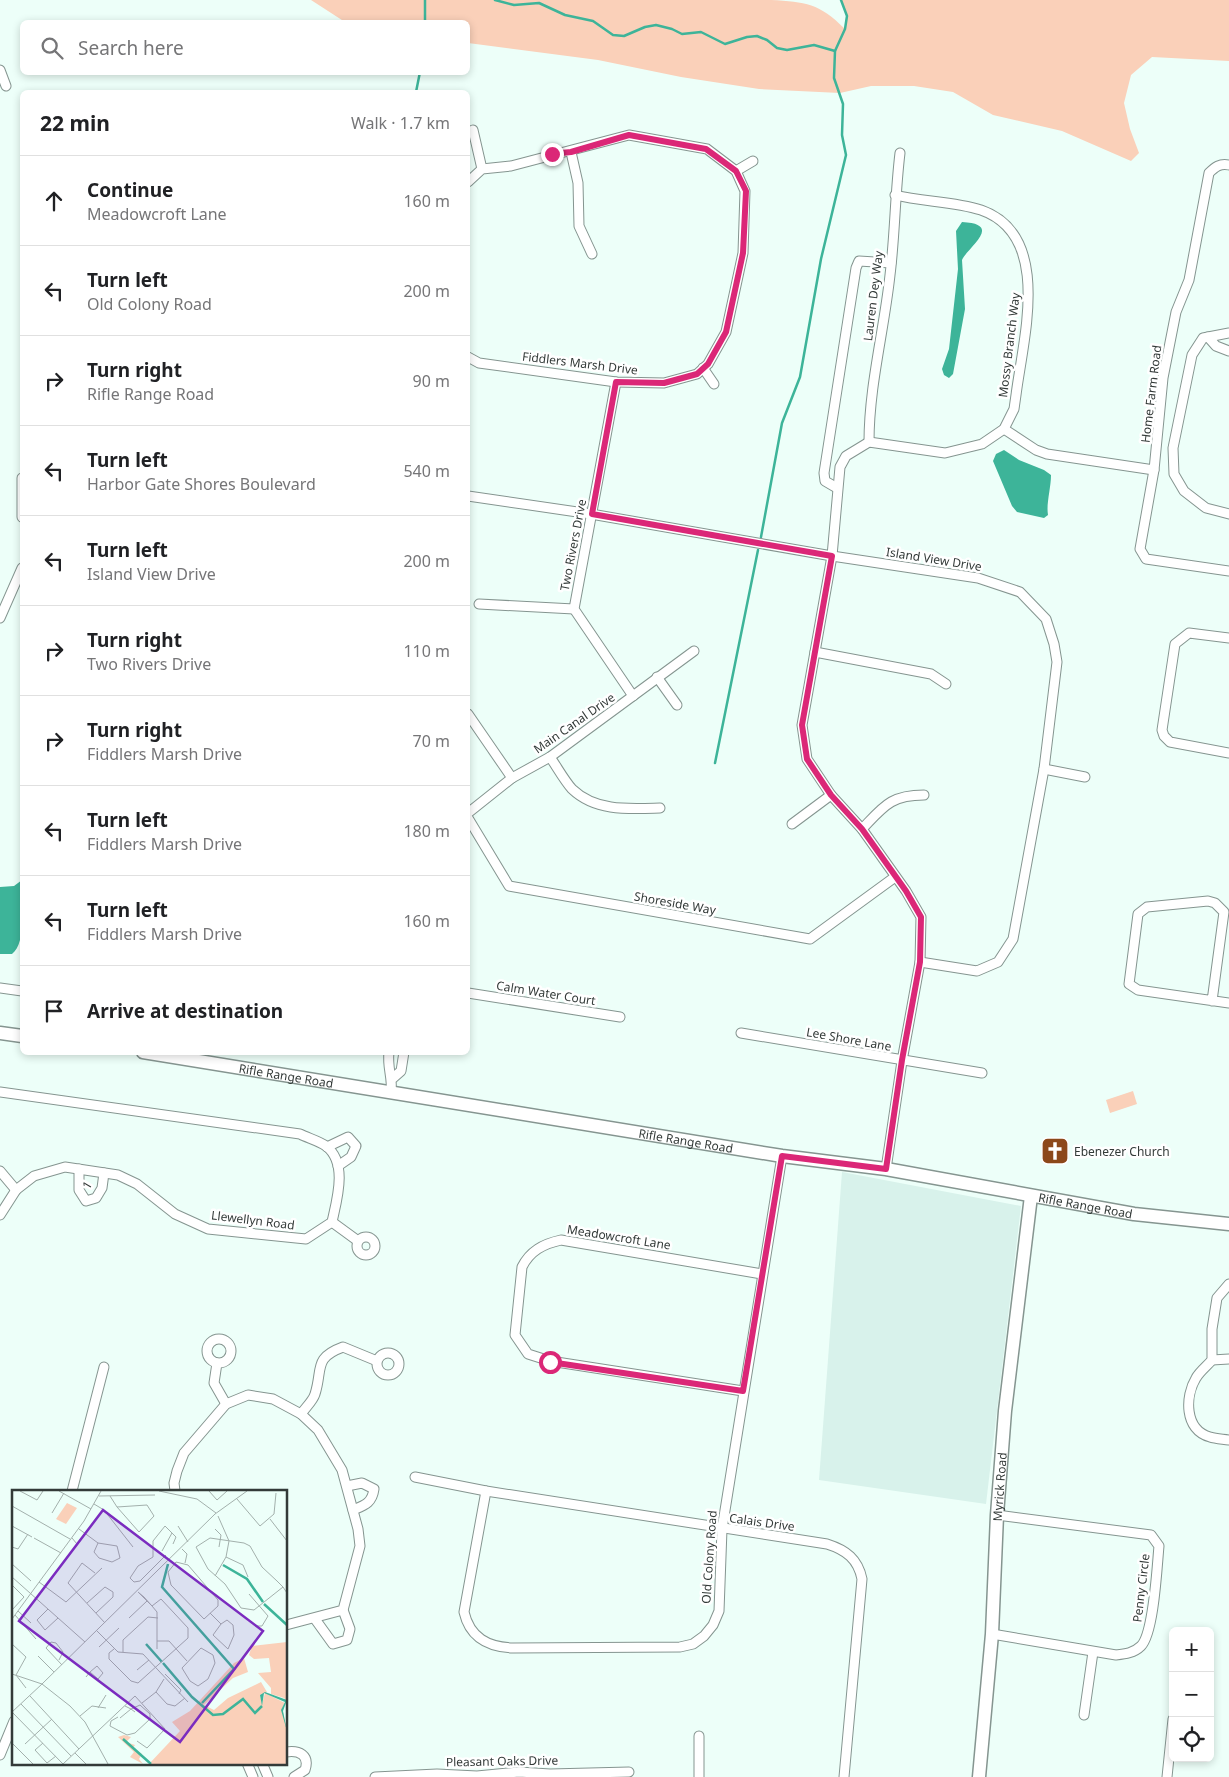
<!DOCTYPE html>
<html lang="en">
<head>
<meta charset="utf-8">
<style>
  :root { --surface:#fff; --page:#f6f6f6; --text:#202124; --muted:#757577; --line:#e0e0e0 }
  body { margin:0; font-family:"Noto Sans",sans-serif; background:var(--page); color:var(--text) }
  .controls { position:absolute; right:15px; bottom:15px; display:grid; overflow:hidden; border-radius:8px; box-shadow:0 2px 8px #0003 }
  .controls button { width:45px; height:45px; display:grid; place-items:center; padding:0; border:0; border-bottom:1px solid var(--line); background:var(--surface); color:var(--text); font:25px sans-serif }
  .stop { position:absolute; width:15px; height:15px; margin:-11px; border:4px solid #db2777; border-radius:50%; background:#fff }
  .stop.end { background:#db2777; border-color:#fff; box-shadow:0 1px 5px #0008 }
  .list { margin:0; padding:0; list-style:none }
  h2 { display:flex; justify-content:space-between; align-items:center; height:65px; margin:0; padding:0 20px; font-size:21px }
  h2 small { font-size:16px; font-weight:400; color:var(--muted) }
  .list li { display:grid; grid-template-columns:32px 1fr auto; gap:15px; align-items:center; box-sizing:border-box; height:90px; padding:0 20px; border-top:1px solid var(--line) }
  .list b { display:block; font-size:19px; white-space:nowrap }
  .list p { margin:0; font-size:16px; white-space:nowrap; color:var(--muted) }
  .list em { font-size:16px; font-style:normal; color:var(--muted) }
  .icon { flex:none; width:28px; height:28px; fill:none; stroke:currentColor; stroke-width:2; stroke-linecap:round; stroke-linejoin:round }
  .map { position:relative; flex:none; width:1229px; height:1777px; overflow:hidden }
  .search { position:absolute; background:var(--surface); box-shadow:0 2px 8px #0003; left:20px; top:20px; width:450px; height:55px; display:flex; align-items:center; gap:12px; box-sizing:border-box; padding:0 18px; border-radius:8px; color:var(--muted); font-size:19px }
  .panel { position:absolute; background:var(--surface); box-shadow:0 2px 8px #0003; left:20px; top:90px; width:450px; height:965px; border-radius:8px }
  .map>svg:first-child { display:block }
  .built { fill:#d8f2eb }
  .green { fill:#fad0b9 }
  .water { fill:#3db499 }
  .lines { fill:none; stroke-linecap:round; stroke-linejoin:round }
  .stream { stroke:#3db499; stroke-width:2.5 }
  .street-casing { stroke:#859590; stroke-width:11 }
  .secondary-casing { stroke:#859590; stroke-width:15 }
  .street { stroke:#fff; stroke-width:9 }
  .secondary { stroke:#fff; stroke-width:12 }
  .route { stroke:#db2777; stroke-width:6 }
  .labels { text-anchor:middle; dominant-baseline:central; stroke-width:5; stroke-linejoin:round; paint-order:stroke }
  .street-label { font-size:12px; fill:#333a38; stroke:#fff }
  .poi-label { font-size:12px; fill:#333a38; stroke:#fff; text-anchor:start }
  .inset-river { fill:none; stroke:#3db499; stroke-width:2.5 }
  .inset-road { fill:none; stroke:#a3b0ac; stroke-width:1 }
  .view { fill:#7b2cbf; fill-opacity:0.15; stroke:#7b2cbf; stroke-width:2.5 }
  .inset-edge { fill:none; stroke:#333a38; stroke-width:2.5 }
</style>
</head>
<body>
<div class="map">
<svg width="1229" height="1777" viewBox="0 0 1229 1777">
  <rect width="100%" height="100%" fill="#edfff9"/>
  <polygon class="built" points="842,1172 1021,1206 986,1504 819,1480"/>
  <g class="green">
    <path d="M311,0H771C806,2 819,3 845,29L847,16L841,0H1229V61L1152,57L1131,75L1124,103L1130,129L1139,153L1131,161L1062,131L993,115L953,92L914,86H871L840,93L759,89L681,77L598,60L468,43V22H345Z"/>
    <polygon points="1133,1091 1137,1104 1110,1113 1106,1100"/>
  </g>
  <g class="water">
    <path d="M962,222C1004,224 968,247 962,260L965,309L953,374L949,378L944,375L942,369L949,349L958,269L956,231Z"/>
    <path d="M1004,450L1019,460L1044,470L1051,475C1051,488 1046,504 1048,515L1044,518L1017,512L1012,506L993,461L996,454Z"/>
    <path d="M22,880C23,898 27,943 12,954H0V887L14,886Z"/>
  </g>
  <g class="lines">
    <g class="stream">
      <polyline points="425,0 425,22"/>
      <polyline points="495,0 514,5 539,3 565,15 593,21 613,35 624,36 645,27 656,25 672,29 682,34 701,32 725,44 747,37 757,36 767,40 777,48 787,50 814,45 835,51"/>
      <polyline points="416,92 420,72"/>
      <polyline points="761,537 782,423 800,377 821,259 846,155 842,135 843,104 834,78 835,51 845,29 847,16 841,0"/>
      <polyline points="715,763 758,550"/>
    </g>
    <defs>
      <g id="street">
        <polyline points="0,70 6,86"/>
        <polyline points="473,130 482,169"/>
        <polyline points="571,152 578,183 579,226 592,254"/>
        <path d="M1229,165C1220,163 1215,167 1209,173L1189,280L1176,312L1163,378L1154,470L1140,549L1146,559L1229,571"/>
        <polyline points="736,171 753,161"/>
        <polyline points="468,182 482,169 511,166 629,135 707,149 736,171 745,191 743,253 726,332 708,364 697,374 664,383 616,382 479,363 468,357"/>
        <polyline points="1229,333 1203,338 1192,355 1173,448 1174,474 1184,491 1206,508 1229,514"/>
        <polyline points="1208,337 1216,346 1229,351"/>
        <polyline points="703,368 714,384"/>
        <polyline points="616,382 574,609 633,696"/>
        <polyline points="1004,429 1036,450 1047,454 1154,470"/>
        <path d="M869,442C869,386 884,331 890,275C895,235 895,194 900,153"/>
        <polyline points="22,478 22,517"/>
        <polyline points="837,488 825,481 824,473 856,268 859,261 891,263"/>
        <polyline points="468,496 591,514 832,556 978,578 1020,592 1046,619 1054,644 1057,662 1044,769 1013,939 998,962 977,971 920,962"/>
        <polyline points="479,604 574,609"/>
        <polyline points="0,618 22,568"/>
        <polyline points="1229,638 1189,633 1175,644 1162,730 1164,736 1170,742 1229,753"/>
        <polyline points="815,652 931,674 946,684"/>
        <polyline points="657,677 677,705"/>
        <polyline points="468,714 512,778"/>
        <path d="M550,757C557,767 564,780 572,789C596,812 630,809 660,808"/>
        <polyline points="1044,769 1085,777"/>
        <polyline points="468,813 512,778 550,757 694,651"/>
        <polyline points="468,818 509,886 810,939 895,877"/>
        <polyline points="792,824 831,795"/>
        <path d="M862,829C884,806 891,795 924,795"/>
        <polyline points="0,988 22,991"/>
        <polyline points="468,993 620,1017"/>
        <polyline points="1212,1001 1224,912 1215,903 1208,901 1147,907 1138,914 1129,984 1138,990 1229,1003"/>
        <polyline points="741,1033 982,1073"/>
        <path d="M389,1052C387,1069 393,1077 391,1093"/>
        <polyline points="393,1078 401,1071 404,1052"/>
        <path d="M0,1092L300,1134C308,1138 319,1141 326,1146C348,1163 337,1199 332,1222L306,1239L208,1229L175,1214L137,1184L118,1175L65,1167L34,1176L16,1190L0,1215"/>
        <polyline points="327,1147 348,1137 356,1146 351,1157 338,1166"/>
        <polyline points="79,1169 79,1190 86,1201 96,1198 102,1188 104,1173"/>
        <path d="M886,1169L902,1061L920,962L921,917L906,891L862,829L831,795L807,759L802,725L832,556L840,467L846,456L869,442L945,453L982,444L1004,429L1014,409L1016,395C1023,339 1053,235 981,210C953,201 923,202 895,195"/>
        <polyline points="0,1171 16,1190"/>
        <polyline points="332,1222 358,1241"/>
        <circle cx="366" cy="1246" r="9"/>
        <path d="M1229,1284L1217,1298L1212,1329V1360C1207,1366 1200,1371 1196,1378C1185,1396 1184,1430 1210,1437C1216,1439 1223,1439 1229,1440"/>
        <circle cx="219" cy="1351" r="12"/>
        <circle cx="388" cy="1364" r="11"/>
        <polyline points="1212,1360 1229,1359"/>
        <polyline points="217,1363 214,1383 226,1404"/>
        <path d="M743,1391L550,1361L528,1354L515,1335L522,1267C530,1251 543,1244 561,1240L762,1274"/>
        <path d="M301,1414C305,1408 313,1401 315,1394C323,1369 313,1358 343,1347L377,1361"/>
        <path d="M415,1477L486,1491L827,1544C846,1550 858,1559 862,1579L844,1777"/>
        <path d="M347,1486L362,1483L374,1489C372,1503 365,1505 353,1510"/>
        <polyline points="72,1491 104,1367"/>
        <polyline points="175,1491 174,1483 177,1471 184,1453 226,1404 248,1395 273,1399 301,1414 318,1430 342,1470 358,1529 360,1546 343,1610 286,1625"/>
        <path d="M486,1491L464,1612C470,1638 488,1647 513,1648L680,1647L693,1644L704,1636L713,1625L719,1611L722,1529L782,1156"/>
        <polyline points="315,1619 333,1644 347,1640 350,1629 343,1610"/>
        <path d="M992,1634L1116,1655C1125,1654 1134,1653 1141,1646C1154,1633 1157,1566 1159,1546L1151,1535L997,1515"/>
        <polyline points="1084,1715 1093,1652"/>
        <polyline points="699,1736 699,1777"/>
        <path d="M286,1752C299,1750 310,1755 305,1770L294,1777"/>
        <polyline points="0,1755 14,1721"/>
        <polyline points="247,1763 253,1777"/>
        <polyline points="262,1763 268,1777"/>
        <polyline points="375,1777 437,1774 477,1776 519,1772 550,1774 629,1772"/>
        <polyline points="1167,1777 1173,1719"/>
      </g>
      <g id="secondary">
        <polyline points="0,1033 22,1036"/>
        <path id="s1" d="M143,1052L782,1156L886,1169L1134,1214L1229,1224"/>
        <path id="s2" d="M979,1777L992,1634L997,1515L1005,1411L1031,1196"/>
      </g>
    </defs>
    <use href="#street" class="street-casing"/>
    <use href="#secondary" class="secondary-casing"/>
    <use href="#street" class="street"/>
    <use href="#secondary" class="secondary"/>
  </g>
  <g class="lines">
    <polyline class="route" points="550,1362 743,1391 782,1156 886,1169 902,1060 920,962 921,917 906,891 862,829 831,795 807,759 802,725 832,556 592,514 616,382 664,383 697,374 708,364 726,332 743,253 746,191 736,171 706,149 629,135 571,152 552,154"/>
  </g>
  <defs>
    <symbol id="church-square" viewBox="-11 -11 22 22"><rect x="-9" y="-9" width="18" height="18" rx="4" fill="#8c481a" stroke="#fff"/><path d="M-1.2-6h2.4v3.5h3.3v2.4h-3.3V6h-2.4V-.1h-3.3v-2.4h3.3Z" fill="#fff"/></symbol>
  </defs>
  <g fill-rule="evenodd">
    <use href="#church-square" x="1039" y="1135" width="32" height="32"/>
  </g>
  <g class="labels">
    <g class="street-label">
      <text transform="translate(873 296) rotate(-83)">Lauren Dey Way</text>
      <text transform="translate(1009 345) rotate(-83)">Mossy Branch Way</text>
      <text transform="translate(580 363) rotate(7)">Fiddlers Marsh Drive</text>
      <text transform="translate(1151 394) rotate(-83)">Home Farm Road</text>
      <text transform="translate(573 545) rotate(-79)">Two Rivers Drive</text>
      <text transform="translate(934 559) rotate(9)">Island View Drive</text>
      <text transform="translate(574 723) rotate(-35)">Main Canal Drive</text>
      <text transform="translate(675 903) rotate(10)">Shoreside Way</text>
      <text transform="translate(546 993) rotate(9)">Calm Water Court</text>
      <text transform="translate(849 1039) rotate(10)">Lee Shore Lane</text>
      <text stroke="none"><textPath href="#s1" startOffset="145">Rifle Range Road</textPath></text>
      <text stroke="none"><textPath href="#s1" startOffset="550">Rifle Range Road</textPath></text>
      <text transform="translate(87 1185) rotate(-59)">1</text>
      <text stroke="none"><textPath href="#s1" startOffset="955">Rifle Range Road</textPath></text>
      <text transform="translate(253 1220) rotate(7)">Llewellyn Road</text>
      <text transform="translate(619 1237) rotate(9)">Meadowcroft Lane</text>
      <text stroke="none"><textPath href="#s2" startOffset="291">Myrick Road</textPath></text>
      <text transform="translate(762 1522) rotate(8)">Calais Drive</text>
      <text transform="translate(709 1557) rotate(-86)">Old Colony Road</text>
      <text transform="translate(1141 1588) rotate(-83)">Penny Circle</text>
      <text transform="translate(502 1761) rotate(-1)">Pleasant Oaks Drive</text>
    </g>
    <g class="poi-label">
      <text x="1074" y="1151">Ebenezer Church</text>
    </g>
  </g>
  <g transform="translate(12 1490)">
    <rect width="275" height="275" fill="#edfff9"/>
    <path d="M55,13L65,18L54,34L44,29ZM275,152V212L272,208L259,204V198L246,183L259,182L257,168L242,169L237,165L240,156ZM232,168L236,182L221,188L192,215L202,220L216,208L249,192L255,202L248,205L250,214L253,203L273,213L270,218L275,241V274H137L168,241L160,232L178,221L222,173ZM112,245L119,247L114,252L123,255L121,258L130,264L127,269L131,274L118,267L122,262L106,247Z" fill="#fad0b9"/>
    <path d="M253,202L275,210L271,221L275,241L269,220L273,212L252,203L250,216L248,205Z" fill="#3db499"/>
    <path class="inset-river" d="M156,74L150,97L222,179L190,213M211,75L235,89L251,112M252,114L275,135M134,154L150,172M151,173L180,207L201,225L211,224L231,209L243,223L250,216M111,249L139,274"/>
    <path class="inset-road" d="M8,1L25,10L31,1M47,1L79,19M147,1L185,9L204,23M197,1L205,10L215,1M87,6L143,5M98,6L105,17L127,42L142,26L135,15L105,17M225,9L248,36L262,24L264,3M82,14L92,20L121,57M0,16L58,49M40,23L52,3M258,29L275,51M0,36L20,47M166,36L176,52M67,39L86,53L105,56L108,68L100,72L87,68L82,62L86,53M203,39L209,45L207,57M22,48L49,63M0,57L6,59L16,44M170,59L175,64L173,73M150,61L160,43M154,65L128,91L122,92L118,88L126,76L141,67V51L153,36L164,47L161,54M214,67L231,75L236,87M164,72L176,75L206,110V116L192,129L159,95L156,82ZM0,74L19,91M48,77L65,54L60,48M83,83L70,73L56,93L93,133M203,86L214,67L217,51L206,26M0,87L73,152M27,92L54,112L90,78M0,95L12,107L0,120M271,97L242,120L229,118L213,94L196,79L184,57L198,48L232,53L238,56L250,77L265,91L271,97L275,103M126,102L132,107L140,116L127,103M237,104L256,126L250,136H243M75,113L93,97L101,102V107L84,123M36,119L25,130L33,140L46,128M6,121L19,133M198,123L209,134L215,130L221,135L222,145L216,159L201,145L209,134M3,125L24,149M117,128L135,111M0,129L72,31L89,1M85,141L106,162L131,164L176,212M145,151H157L175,171M0,154L14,167L4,185M87,157L107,138M189,158L201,165L203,173L196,189L186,196L178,191L170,178ZM102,159L97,163V169L119,191L126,193L176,148V138L149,109L140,116L145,122V159M111,162V150L136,127L146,128M26,166L42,182M47,170L51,162L44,153L39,152L34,158L50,175M125,180L137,170M0,184L30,194L58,216L73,232L96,274M153,184L169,200L167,204M4,185L14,198M74,187L78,182L85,176L91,183L86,189L78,182M152,189L144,202L155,214L163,216L173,208M30,194L203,24L235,1M18,206L67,259M130,213L144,202M9,214L59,266M86,218L94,205M0,222L51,274M0,222L30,194M68,226L80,216L94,218M106,227L99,231L98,236L115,245L123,243L138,229V224L128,215L119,219L113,216M108,228L119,219L123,222M0,253L21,274M31,253L23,260L35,273L44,266M13,254L40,229M63,263L74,274M51,274L123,206L153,239L135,258L125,251"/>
    <path class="view" d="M91,20L251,141L168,252L7,131Z"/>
    <rect width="275" height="275" class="inset-edge"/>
  </g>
</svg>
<div class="controls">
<button>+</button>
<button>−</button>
<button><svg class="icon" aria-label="locate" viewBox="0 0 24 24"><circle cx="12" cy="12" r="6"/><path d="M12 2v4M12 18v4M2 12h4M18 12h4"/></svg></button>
</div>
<div class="stop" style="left:550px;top:1362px"></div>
<div class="stop end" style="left:552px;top:154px"></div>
<div class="search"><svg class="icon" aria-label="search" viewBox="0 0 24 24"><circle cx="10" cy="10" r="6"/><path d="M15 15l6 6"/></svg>Search here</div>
<section class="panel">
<h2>22 min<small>Walk · 1.7 km</small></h2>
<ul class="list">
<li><svg class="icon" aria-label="ahead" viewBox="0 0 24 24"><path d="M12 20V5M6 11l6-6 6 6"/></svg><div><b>Continue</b><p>Meadowcroft Lane</p></div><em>160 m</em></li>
<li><svg class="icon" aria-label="left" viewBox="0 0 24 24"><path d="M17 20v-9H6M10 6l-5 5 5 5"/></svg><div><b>Turn left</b><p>Old Colony Road</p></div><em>200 m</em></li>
<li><svg class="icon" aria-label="right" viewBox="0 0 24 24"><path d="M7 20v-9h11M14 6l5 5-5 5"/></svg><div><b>Turn right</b><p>Rifle Range Road</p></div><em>90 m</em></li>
<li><svg class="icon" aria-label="left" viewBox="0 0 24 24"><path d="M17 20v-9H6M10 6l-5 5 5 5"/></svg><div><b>Turn left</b><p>Harbor Gate Shores Boulevard</p></div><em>540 m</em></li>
<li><svg class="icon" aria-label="left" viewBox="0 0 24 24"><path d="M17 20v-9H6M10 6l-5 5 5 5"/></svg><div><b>Turn left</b><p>Island View Drive</p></div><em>200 m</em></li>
<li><svg class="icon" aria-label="right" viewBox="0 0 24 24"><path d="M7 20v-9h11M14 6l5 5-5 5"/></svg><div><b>Turn right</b><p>Two Rivers Drive</p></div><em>110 m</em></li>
<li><svg class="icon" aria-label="right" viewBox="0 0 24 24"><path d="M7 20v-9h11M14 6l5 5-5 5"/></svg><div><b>Turn right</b><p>Fiddlers Marsh Drive</p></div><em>70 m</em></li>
<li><svg class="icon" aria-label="left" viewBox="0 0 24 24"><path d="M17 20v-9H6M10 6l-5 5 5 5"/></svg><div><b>Turn left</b><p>Fiddlers Marsh Drive</p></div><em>180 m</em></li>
<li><svg class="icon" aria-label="left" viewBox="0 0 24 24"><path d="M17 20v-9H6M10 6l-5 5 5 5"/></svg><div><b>Turn left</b><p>Fiddlers Marsh Drive</p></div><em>160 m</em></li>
<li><svg class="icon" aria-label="arrive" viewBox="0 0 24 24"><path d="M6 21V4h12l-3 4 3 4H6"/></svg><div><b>Arrive at destination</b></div></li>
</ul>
</section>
</div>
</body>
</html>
